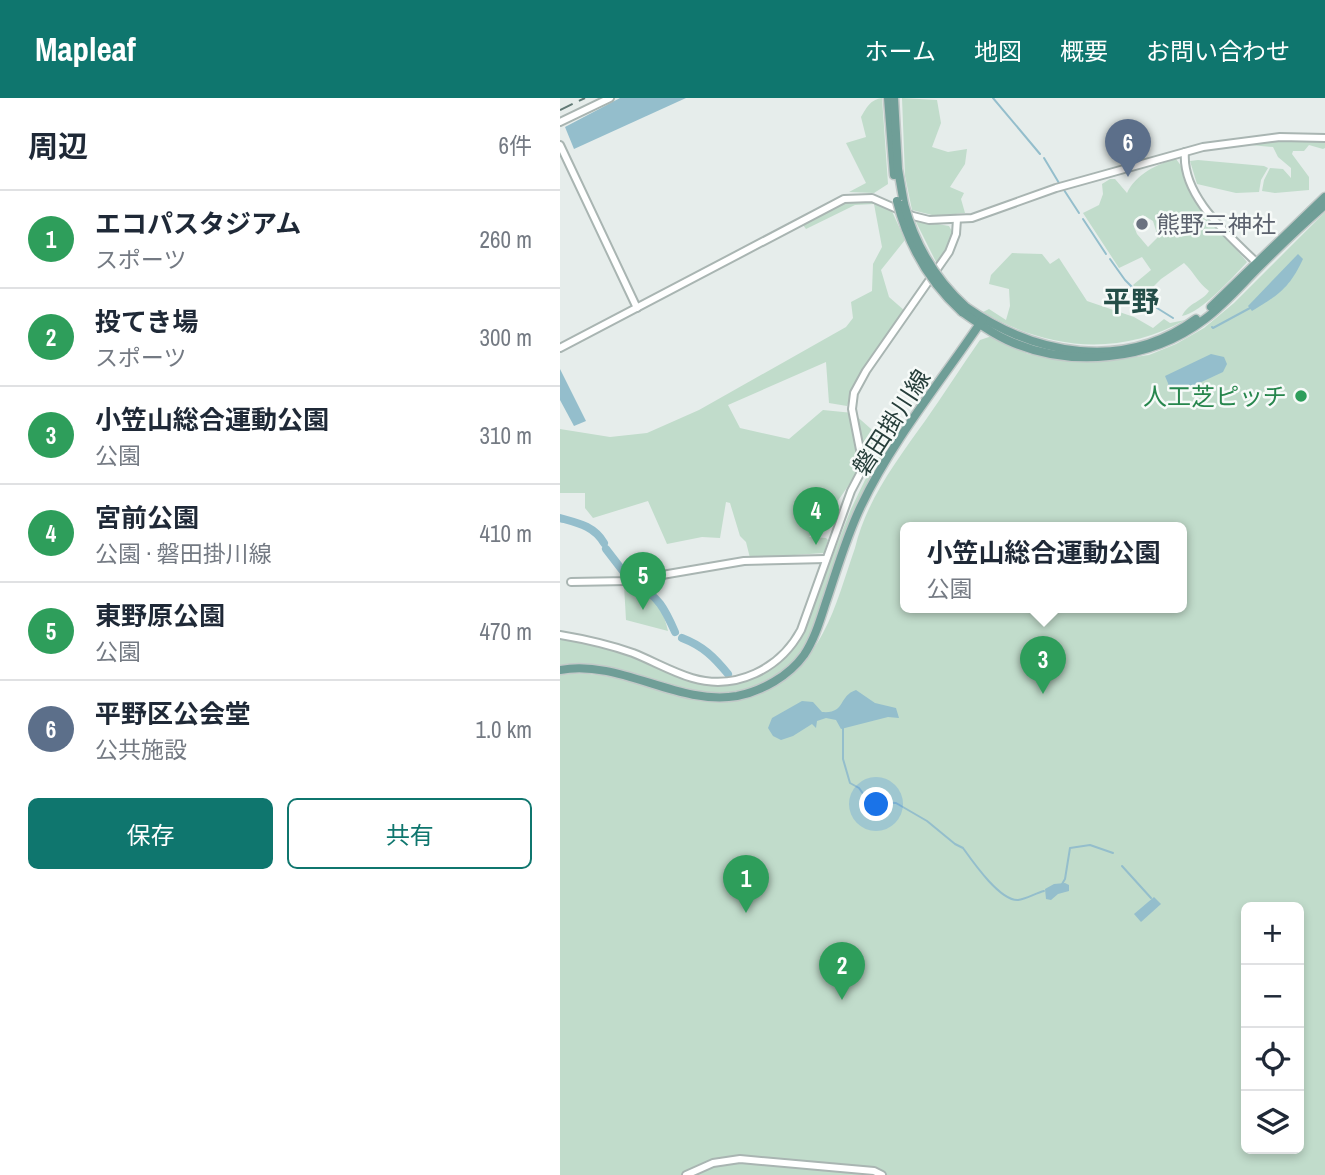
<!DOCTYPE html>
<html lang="ja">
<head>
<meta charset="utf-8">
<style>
  :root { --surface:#fff; --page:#f2f2f3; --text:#1f2937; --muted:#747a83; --line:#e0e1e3; --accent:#0f766e }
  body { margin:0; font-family:"Archivo Narrow","Noto Sans JP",sans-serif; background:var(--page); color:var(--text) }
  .controls { position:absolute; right:21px; bottom:21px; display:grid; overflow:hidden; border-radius:10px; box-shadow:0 4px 10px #0003 }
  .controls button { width:63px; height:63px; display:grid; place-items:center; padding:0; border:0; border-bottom:2px solid var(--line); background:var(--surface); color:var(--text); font:35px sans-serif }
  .you { position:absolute; left:317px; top:707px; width:24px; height:24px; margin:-18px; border:5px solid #fff; border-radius:50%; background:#1a73e8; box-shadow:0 0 0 10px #1a73e833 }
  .badge { display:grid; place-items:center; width:46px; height:46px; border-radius:50%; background:var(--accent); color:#fff; font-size:23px; font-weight:700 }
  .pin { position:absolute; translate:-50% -58px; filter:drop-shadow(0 2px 4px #0008) }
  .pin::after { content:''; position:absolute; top:37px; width:24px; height:21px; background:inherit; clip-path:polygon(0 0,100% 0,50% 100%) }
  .popup { position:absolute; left:340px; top:424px; width:287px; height:91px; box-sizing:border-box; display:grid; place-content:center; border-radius:10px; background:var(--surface); filter:drop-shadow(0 2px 5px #0005); font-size:23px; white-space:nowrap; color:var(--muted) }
  .popup b { font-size:26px; color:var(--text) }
  .popup::after { content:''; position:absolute; left:50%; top:100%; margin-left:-14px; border:14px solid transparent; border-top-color:var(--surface) }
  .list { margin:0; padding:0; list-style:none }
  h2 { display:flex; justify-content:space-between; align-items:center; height:91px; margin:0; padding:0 28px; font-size:30px }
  h2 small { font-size:23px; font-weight:400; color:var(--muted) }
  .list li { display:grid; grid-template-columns:46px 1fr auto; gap:21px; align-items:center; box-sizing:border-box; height:98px; padding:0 28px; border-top:2px solid var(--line) }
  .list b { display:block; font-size:26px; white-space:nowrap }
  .list p { margin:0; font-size:23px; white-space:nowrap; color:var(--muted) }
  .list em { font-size:23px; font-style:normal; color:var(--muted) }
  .actions { display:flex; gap:14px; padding:21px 28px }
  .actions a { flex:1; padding:16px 0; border:2px solid var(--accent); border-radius:10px; text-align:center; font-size:24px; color:var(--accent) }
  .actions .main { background:var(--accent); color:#fff }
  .icon { flex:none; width:38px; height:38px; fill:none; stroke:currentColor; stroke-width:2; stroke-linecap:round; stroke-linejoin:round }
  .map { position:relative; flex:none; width:765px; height:1077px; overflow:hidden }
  header { display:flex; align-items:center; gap:42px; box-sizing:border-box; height:98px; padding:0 35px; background:var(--accent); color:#fff }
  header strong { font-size:33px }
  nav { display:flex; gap:38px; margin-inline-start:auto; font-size:24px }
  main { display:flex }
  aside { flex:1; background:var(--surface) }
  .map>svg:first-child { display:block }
  .green { fill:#c1dccb; fill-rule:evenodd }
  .water { fill:#94becc }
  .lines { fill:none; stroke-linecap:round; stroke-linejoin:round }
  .stream { stroke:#94becc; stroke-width:2 }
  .river { stroke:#94becc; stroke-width:8 }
  .minor-casing { stroke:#a9b5b2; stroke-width:10 }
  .major-casing { stroke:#c2c9c8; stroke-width:11 }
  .minor { stroke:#fff; stroke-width:6 }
  .major { stroke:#6f9e97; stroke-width:8 }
  .rail { stroke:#617975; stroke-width:2; stroke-dasharray:14 7; stroke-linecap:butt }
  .major-bridge-casing { stroke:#c2c9c8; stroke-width:11; stroke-linecap:butt }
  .major-bridge { stroke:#6f9e97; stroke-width:8 }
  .worship-dot { fill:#6b7280; stroke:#f6faf8; stroke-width:2.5 }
  .leisure-dot { fill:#2e9e5b; stroke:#f6faf8; stroke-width:2.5 }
  .labels { text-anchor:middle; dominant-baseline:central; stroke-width:5; stroke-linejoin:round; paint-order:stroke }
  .worship-label { font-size:24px; fill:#5b616d; stroke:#f6faf8; text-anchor:start }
  .leisure-label { font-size:24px; fill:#27864d; stroke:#f6faf8; text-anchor:end }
  .street-label { font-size:24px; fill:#263e3a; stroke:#f6faf8 }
  .quarter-label { font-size:28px; font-weight:bold; fill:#244e48; stroke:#f6faf8 }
</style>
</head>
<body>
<header>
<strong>Mapleaf</strong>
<nav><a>ホーム</a><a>地図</a><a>概要</a><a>お問い合わせ</a></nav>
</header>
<main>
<aside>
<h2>周辺<small>6件</small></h2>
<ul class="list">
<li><span class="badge" style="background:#2e9e5b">1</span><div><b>エコパスタジアム</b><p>スポーツ</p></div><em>260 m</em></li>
<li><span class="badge" style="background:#2e9e5b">2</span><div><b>投てき場</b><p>スポーツ</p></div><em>300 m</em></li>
<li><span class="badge" style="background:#2e9e5b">3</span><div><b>小笠山総合運動公園</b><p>公園</p></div><em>310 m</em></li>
<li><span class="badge" style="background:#2e9e5b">4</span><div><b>宮前公園</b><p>公園 · 磐田掛川線</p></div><em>410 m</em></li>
<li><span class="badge" style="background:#2e9e5b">5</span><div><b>東野原公園</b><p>公園</p></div><em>470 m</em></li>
<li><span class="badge" style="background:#5c6f8a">6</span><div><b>平野区公会堂</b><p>公共施設</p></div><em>1.0 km</em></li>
</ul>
<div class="actions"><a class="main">保存</a><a>共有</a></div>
</aside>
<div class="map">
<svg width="765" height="1077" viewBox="0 0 765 1077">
  <rect width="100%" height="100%" fill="#e6edeb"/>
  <g class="green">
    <path d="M322,0L328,86L314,95L289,94L306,85L286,45L306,39L301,19C306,10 311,1 322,0Z"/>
    <polygon points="342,0 377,2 381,25 372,49 388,54 407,51 405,66 390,89 404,95 401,101 405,115 376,118 352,112 345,78"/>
    <polygon points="712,42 765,42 765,50 763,51 749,47 744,53 733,53 732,56 749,79 749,92 715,95 702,93 704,82 710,70 723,71 731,80 731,70 718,59 713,49 679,46"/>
    <path d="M616,61C627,74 629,91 638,105C651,127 671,144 687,164C672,180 642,214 622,218C629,204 642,204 649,193C638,185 634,174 624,165L601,181L584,198L573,187L591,172L582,159L559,170L523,115L539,107L543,96L542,86L550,81H555L567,95C576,76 597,66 616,61ZM583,117L593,123L598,139L588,149L577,136L573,126L575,121Z"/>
    <polygon points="638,62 704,68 708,70 701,82 699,94 676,95 637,86 630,63"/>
    <path d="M311,102L331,111L345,142L321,172L329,199L345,213L298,282L287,308L269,305L266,264L168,307L180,330L229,341L263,312L293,315L319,338C298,375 277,407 249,439L266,440L268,442L264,455L190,460L186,444L180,438L170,405L166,404L160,440L142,439L107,446L88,403L33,420L25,410V395H0V331L50,339L87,335L139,312L286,229L293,220L291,204L312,193L313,166L322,149L314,106L295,107L246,131L243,127L288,104Z"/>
    <path d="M765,114V1077H0V577C34,571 67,583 99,592C118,597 137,603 156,604C202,605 242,575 263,535C277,509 285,478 295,450C306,403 337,362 365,323C384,296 401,269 420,242L432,238L468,256L499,261L539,264L589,257L616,246L644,230L674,205ZM345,430H621V510H345ZM686,809H739V1051H686Z"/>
    <polygon points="355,122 389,128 393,135 389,148 377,166"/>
    <path d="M452,155L482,156L490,166L499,160L527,203L574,219L593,230L604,221L610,225L625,222C560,259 487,252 423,214L429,211L446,222L450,208L449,191L429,186L431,177Z"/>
    <polygon points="339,326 341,328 299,401 249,540 235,561 220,575 185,593 162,597 140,595 104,587 0,569 0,539 64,556 139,585 168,587 181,585 207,574 222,562 240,540 291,411 305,382"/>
    <path d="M64,487H67L82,497L84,495C99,504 104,516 108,533L66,522Z"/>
  </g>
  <g class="water">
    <polygon points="60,0 126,0 14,51 5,29"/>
    <path d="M738,156L743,161C730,189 719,197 692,213L688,208Z"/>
    <polygon points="651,256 664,259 667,266 663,274 620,294 610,290 605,278"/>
    <polygon points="0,271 26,323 14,328 0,302"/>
    <path d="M296,592L315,605L336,610L339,620L328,619L281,631L276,622L266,620L257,623L256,630L252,626L233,638L221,642L213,638L208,630L212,620L242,603L253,604L262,614C286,616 278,598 296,592Z"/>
    <polygon points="505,785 509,787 509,793 498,796 491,802 486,801 485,791 494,786"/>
    <polygon points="594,799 601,806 581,824 574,816"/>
  </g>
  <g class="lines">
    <g class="stream">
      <polyline points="433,0 480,56"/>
      <polyline points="484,60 499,85"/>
      <polyline points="504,92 519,115"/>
      <polyline points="523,121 546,156"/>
      <polyline points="550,161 565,182 586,203"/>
      <polyline points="589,205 613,220"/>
      <polyline points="652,229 653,230 690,210"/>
      <path d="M283,630V661L290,685L299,690L304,697L315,704L336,705L367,723L395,746L403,750C413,764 440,803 458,802C466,801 476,795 484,793"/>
      <polyline points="562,768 591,800"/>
      <polyline points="502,786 505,781 510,750 530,747 553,755"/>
    </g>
    <g class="river">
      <path d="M0,420C18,425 34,428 44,445"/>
      <polyline points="46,451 66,477"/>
      <path d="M76,485C99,500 104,509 115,534"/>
      <path d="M122,540C143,548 154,559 168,576"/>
    </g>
    <defs>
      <g id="minor">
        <polyline points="0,24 50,0"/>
        <polyline points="0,47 77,210"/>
        <path d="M625,54C621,99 670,138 698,166"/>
        <polyline points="0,250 284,101 312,100 353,118 369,122 412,120 496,90 643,49 720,39 765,40"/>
        <polyline points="11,484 67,483 184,463 266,461"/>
        <path d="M0,537C24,541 50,547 73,555C93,563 112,574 132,580C176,593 220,571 241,532L291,393L301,374L302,362L292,311L294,295L306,273L389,154L396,136L397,121"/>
        <polyline points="126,1077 153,1065 180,1061 314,1073 322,1077"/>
      </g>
      <g id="major">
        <polyline points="328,0 334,77"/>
        <polyline points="334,0 338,71 344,106"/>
        <path d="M406,209C475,257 564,274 636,221"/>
        <polyline points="651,209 765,99"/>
        <path d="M402,214C417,224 431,235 447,242C510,271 590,263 645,221C665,206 681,187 699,169C720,148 742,127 765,107"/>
        <path d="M0,572C61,561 117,608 177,598C202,593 229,578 244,557C256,539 261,518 268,498C278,468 287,437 301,408C333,341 382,282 423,221"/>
      </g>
    </defs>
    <use href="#minor" class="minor-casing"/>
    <use href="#major" class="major-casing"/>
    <use href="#minor" class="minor"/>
    <use href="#major" class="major"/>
    <polyline class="rail" points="0,12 25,0"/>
    <defs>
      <g id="major-bridge">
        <path d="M337,103C348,147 368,183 402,214"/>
        <path d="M344,106C355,147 375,181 406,209"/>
      </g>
    </defs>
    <use href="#major-bridge" class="major-bridge-casing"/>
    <use href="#major-bridge" class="major-bridge"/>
  </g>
  <circle class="worship-dot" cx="582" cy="126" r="7"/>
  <circle class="leisure-dot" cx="741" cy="298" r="7"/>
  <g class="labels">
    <g class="worship-label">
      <text x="596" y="126">熊野三神社</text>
    </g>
    <g class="leisure-label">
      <text x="727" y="298">人工芝ピッチ</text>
    </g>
    <g class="street-label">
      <text transform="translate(331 324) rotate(-57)">磐田掛川線</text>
    </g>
    <g class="quarter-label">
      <text x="571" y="203">平野</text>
    </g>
  </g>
</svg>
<div class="controls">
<button>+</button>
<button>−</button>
<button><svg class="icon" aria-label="locate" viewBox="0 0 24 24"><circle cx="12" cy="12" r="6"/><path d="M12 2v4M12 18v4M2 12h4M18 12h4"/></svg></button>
<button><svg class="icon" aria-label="layers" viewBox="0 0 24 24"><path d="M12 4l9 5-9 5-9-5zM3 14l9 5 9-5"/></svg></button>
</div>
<div class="you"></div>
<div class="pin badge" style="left:186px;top:815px;background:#2e9e5b">1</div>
<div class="pin badge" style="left:282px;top:902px;background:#2e9e5b">2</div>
<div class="pin badge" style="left:483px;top:596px;background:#2e9e5b">3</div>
<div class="popup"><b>小笠山総合運動公園</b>公園</div>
<div class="pin badge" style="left:256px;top:447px;background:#2e9e5b">4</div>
<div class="pin badge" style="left:83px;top:512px;background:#2e9e5b">5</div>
<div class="pin badge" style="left:568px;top:79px;background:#5c6f8a">6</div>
</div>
</main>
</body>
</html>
